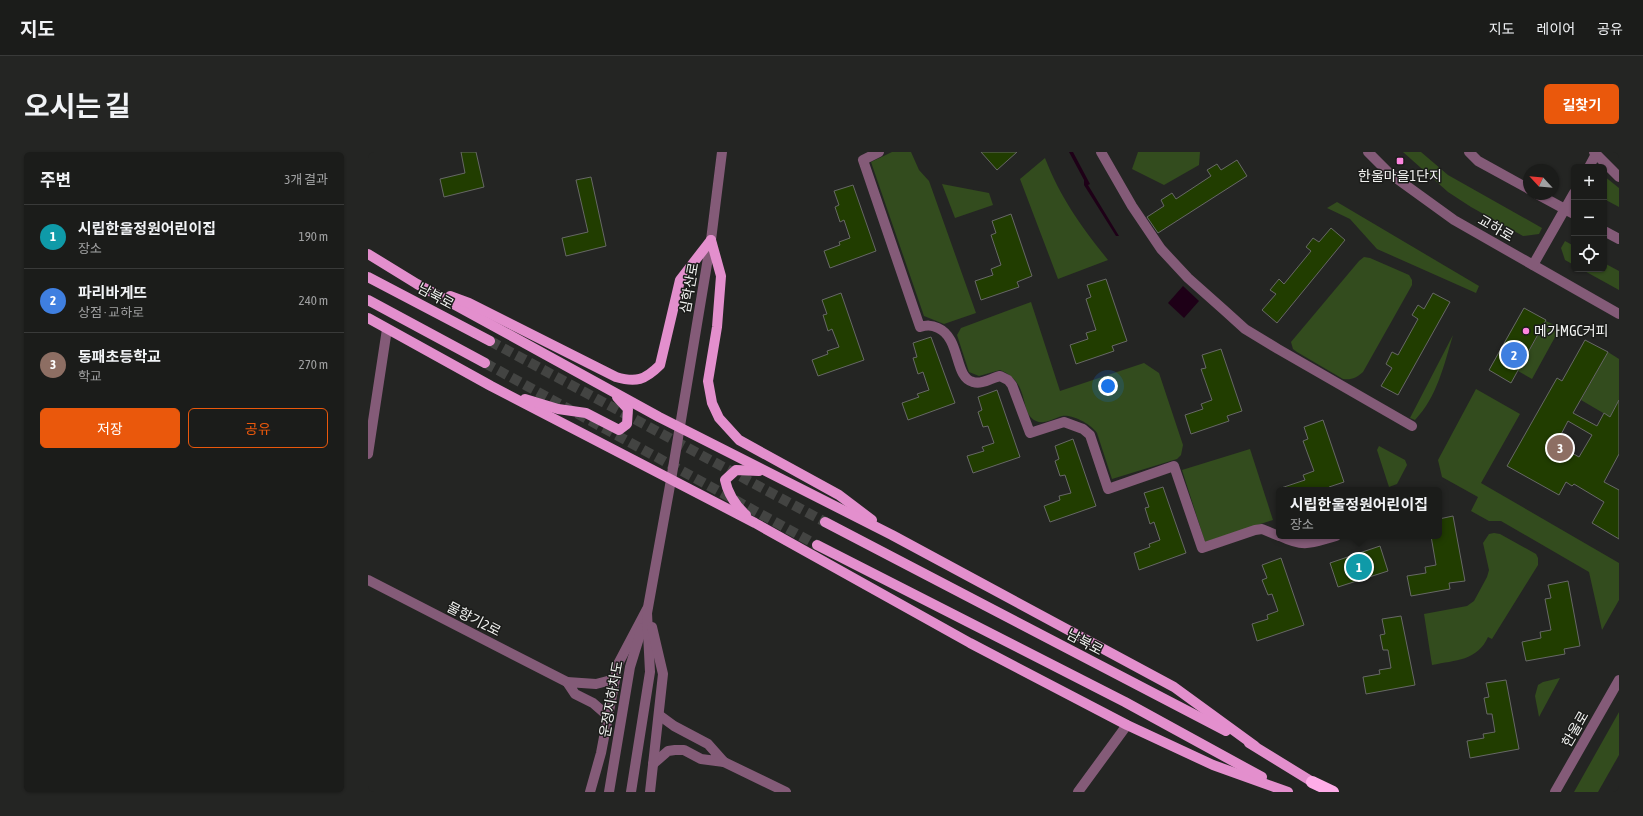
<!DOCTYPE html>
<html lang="ko">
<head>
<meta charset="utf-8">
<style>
  :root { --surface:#1b1c1a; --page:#242523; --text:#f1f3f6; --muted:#a0a1a2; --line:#393a39; --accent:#ea580c }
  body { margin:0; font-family:"Asap Condensed","Noto Sans KR",sans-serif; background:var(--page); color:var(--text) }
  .controls { position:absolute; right:12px; top:12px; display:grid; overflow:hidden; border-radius:6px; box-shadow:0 1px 3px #0004 }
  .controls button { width:36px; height:36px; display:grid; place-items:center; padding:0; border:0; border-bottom:1px solid var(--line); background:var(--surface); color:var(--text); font:20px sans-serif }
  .compass { position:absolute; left:1155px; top:12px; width:36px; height:36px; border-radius:50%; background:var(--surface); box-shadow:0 1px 3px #0004; rotate:296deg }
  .you { position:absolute; left:740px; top:234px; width:14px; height:14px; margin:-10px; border:3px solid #fff; border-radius:50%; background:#1a73e8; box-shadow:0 0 0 6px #1a73e833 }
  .badge { display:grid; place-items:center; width:26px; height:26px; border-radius:50%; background:var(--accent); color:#fff; font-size:13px; font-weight:700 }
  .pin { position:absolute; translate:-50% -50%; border:2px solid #fff; box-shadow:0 1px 4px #0006 }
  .popup { position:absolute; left:908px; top:335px; width:166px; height:52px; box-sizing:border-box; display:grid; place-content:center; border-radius:6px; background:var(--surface); filter:drop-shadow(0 1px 3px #0005); font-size:13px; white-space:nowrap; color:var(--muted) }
  .popup b { font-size:15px; color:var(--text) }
  .popup::after { content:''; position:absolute; left:50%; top:100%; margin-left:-8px; border:8px solid transparent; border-top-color:var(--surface) }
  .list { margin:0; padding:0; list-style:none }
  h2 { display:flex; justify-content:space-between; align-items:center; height:52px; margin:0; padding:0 16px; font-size:17px }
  h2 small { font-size:13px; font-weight:400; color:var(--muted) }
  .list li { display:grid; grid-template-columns:26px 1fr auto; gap:12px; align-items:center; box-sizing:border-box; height:64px; padding:0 16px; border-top:1px solid var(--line) }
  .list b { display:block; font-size:15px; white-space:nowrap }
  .list p { margin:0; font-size:13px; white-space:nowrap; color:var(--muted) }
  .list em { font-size:13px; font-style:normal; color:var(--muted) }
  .actions { display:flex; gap:8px; padding:12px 16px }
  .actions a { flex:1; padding:9px 0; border:1px solid var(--accent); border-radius:6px; text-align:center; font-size:14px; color:var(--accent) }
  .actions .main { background:var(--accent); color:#fff }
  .icon { flex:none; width:22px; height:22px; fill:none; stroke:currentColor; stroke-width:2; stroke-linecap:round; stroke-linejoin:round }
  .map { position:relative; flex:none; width:1251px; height:640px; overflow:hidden; border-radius:6px }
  header { display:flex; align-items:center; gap:24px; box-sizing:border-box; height:56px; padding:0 20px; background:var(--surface); border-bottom:1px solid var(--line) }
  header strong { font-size:19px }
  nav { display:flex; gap:22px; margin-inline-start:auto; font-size:14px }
  .intro { display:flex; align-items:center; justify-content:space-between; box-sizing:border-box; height:96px; padding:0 24px }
  h1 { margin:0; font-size:28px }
  .button { padding:10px 18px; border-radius:6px; background:var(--accent); color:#fff; font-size:14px; font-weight:700 }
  main { display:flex; gap:24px; padding:0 24px }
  aside { flex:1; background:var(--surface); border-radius:6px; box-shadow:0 1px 3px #0004 }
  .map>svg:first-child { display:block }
  .green { fill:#334c1e }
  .water { fill:#1e0017 }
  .building { fill:#213d00; stroke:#676866; fill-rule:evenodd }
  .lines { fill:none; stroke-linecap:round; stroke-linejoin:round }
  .major-tunnel { stroke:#434442; stroke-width:10; stroke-dasharray:10 5; stroke-linecap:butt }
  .minor { stroke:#845b78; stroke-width:10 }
  .major { stroke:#e38fcd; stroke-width:10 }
  .highway { stroke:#feade8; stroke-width:12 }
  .poi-dot { fill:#fe86e0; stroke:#1b1c1a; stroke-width:1.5 }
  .labels { text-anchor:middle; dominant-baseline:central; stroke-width:3; stroke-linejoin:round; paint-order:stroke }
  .poi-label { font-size:14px; fill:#f1f2f0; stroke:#1b1c1a }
  .street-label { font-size:14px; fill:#f1f2f0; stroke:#1b1c1a }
</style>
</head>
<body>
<header>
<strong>지도</strong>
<nav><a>지도</a><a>레이어</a><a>공유</a></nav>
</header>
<div class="intro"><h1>오시는 길</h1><a class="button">길찾기</a></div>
<main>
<aside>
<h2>주변<small>3개 결과</small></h2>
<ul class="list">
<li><span class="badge" style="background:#0f9aa8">1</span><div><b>시립한울정원어린이집</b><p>장소</p></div><em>190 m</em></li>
<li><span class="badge" style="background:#3f7fe0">2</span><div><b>파리바게뜨</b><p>상점 · 교하로</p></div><em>240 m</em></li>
<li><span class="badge" style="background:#8d6e63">3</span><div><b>동패초등학교</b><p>학교</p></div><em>270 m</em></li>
</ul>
<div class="actions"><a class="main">저장</a><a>공유</a></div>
</aside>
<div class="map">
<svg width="1251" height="640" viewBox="0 0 1251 640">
  <rect width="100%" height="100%" fill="#242523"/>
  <g class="green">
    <polygon points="524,0 543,0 551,18 561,29 608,161 576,172 556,164 503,10"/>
    <polygon points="770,0 832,0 831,13 796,33 764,17"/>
    <polygon points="1035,0 1053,0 1080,23 1174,76 1171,82 1155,84 1103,55 1080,40"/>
    <path d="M677,6C693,47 713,74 740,108L690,127L652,27Z"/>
    <polygon points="1236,24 1251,36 1251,55 1236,47"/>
    <polygon points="574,32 621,41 625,53 587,66"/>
    <polygon points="969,50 1111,134 1108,141 1009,97 982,67 959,56"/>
    <polygon points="1197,89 1206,94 1206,113 1197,108 1193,96"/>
    <path d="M996,105L1002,106L1041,123L1044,128V133L995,220C988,226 984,228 975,227L929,200L925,197L923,190L991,109Z"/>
    <polygon points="1236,111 1251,119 1251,138 1213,117 1236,117"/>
    <path d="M663,150L692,239L776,211L791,221L815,293L813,303L809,307L744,327L729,281C724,273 705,262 694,264C686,266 676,273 668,269C650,261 664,231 632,218L611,224L601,220L589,183L593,176Z"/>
    <polygon points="1178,169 1192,176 1164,227 1150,219"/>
    <path d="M1085,183C1076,213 1069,245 1047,268L1042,266Z"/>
    <polygon points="1240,200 1251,207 1251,248 1242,265 1213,248"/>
    <polygon points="1108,237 1152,262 1113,331 1251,411 1251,448 1234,478 1221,420 1133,369 1121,369 1103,359 1110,345 1074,325 1070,308"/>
    <polygon points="1011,294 1037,308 1039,313 1029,332 1021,335 1009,298"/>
    <polygon points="882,297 905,368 837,390 814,318"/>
    <path d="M1126,381L1132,382L1168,402L1170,406V413L1124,487L1120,485C1109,509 1088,508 1064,513L1056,462L1099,454L1106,449L1119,425L1121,418L1115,391L1121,382Z"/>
    <polygon points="1192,526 1171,565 1167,544 1170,533 1175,530"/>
    <polygon points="1251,560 1251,603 1230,640 1206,640"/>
  </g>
  <g class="water">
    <polygon points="701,0 705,0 722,32 720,33 751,84 748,84 716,33 716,28"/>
    <polygon points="815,134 831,149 816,166 800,151"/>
  </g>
  <g class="building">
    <polygon points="93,0 108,0 116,35 76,45 72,27 97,21"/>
    <polygon points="613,0 649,0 629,18"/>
    <polygon points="869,8 879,24 790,81 779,65 796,54 793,48 804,41 808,47 843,24 839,18 849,12 853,18"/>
    <polygon points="223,25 238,94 198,104 194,86 220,80 208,28"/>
    <polygon points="485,33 508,99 462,116 456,99 472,93 471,90 482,86 476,68 472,70 467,55 471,53 466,39"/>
    <polygon points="643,62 664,124 649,130 651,135 613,148 607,129 625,123 623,117 633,113 623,83 628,81 624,69"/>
    <polygon points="963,76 977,88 909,171 894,158 908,142 902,138 911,127 916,132 943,99 938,95 945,86 951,90"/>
    <polygon points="738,127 759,189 744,194 746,199 708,212 702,193 720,187 718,181 728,178 718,147 723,145 719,133"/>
    <polygon points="473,141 496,208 450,224 444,208 460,202 459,199 471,195 464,177 460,179 455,163 459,162 454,148"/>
    <polygon points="1065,141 1082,150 1030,243 1013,234 1024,216 1018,212 1024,200 1030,203 1050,167 1044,163 1050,153 1056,157"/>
    <polygon points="1156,156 1178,168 1143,231 1121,218"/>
    <polygon points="563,185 587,251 540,268 534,251 551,245 549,242 561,238 555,220 550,222 545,206 549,205 545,191"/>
    <path d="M1217,188L1240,200L1205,261L1229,274L1236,261L1242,265L1251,248V302L1236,330L1251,338V387L1224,371L1236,350L1206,332L1204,334L1198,330L1191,343L1139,314L1189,226L1194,229ZM1200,269L1224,283L1211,305L1188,292Z"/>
    <polygon points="853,197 874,259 859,264 861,269 823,282 817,263 835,257 833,252 844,248 833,217 838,216 834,203"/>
    <polygon points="629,238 652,305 605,321 599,304 616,299 614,295 626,291 620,274 615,275 610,260 614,258 610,245"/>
    <polygon points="955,268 976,330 961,335 962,338 914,338 913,336 937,328 935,323 946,319 935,289 940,287 936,275"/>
    <polygon points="705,287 728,354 682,370 676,354 692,348 691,344 703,341 697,323 692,324 687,309 691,307 687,294"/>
    <polygon points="795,335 818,401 771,418 766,401 782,395 781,392 792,388 786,370 782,372 777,356 781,355 776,341"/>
    <polygon points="1085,364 1097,429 1081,431 1082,437 1043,444 1039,424 1058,421 1057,415 1068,413 1063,384 1071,384 1071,367"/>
    <polygon points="1012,394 1020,419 970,435 962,411"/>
    <polygon points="913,406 936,473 889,489 884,472 900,467 899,463 910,459 904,442 900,443 894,428 899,426 894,413"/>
    <polygon points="1200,429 1212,494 1196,497 1197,502 1158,509 1154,490 1173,486 1172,480 1183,478 1177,447 1183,446 1180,433"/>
    <polygon points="1033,464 1047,533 998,542 995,525 1012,522 1011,518 1023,516 1020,498 1015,498 1012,483 1017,482 1014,467"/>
    <polygon points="1138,528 1151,597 1102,606 1099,589 1116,586 1115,582 1127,580 1124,562 1119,562 1116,546 1121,545 1118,531"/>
  </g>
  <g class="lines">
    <g class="major-tunnel">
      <polyline points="122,189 457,370"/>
      <polyline points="117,211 449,393"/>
    </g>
    <g class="minor">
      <path d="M511,0L495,8L552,175C559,173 563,173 570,176C593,186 586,226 605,230C614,233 623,226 632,224L640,228L644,233L662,281L696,270L715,277L722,283L740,337L806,314L834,396L887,378L894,377L911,384"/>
      <polyline points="733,0 764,54 793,97 820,126 856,158 877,177 910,197 1044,274"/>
      <polyline points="1000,0 1021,21 1086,68 1251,162"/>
      <polyline points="1101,0 1110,9 1161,37"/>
      <polyline points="1226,0 1251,25"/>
      <polyline points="1221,15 1228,2"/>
      <polyline points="1169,42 1206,62"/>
      <polyline points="1236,79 1251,87"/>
      <polyline points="1165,113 1206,41"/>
      <polyline points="0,302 19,177"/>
      <path d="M912,384C937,396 943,391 968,384"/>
      <polyline points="0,428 199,530"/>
      <polyline points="240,564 225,551 207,542 199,530 228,532 247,527"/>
      <polyline points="356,610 418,640"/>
      <polyline points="285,612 300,599 307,598 316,598 333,607 356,610 340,592 306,574 291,563"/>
      <polyline points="222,640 233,601 250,512 279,457"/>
      <polyline points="241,640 262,515 274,476"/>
      <polyline points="263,640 282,520 279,461 303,328 343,88 354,0"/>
      <polyline points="282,640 295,522 284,475"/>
      <polyline points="710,640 759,573"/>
      <polyline points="1187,640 1251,528"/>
    </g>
    <g class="major">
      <polyline points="343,88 353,124 349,175 340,229 344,251 351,266 371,288 471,343 504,368"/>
      <polyline points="0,102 49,132 291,265 524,383 806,535 887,594"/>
      <polyline points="0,125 122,189"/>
      <path d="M82,144L101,151L248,225C268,231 277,228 292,213L312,128L343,88"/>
      <polyline points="0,148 117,211"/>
      <polyline points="0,166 123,234 387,371 602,491 759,573 845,613 920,640"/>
      <polyline points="157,247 190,257 218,261 251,278 259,272 260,257 249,245"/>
      <path d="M378,363C367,353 360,342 357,328L368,318L391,319"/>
      <polyline points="457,370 858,579"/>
      <polyline points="449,393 757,550 894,625"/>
      <polyline points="881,591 951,634"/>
    </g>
    <polyline class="highway" points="944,630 965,640"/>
  </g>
  <g class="poi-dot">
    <rect x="1028" y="5" width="8" height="8" rx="2"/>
    <circle cx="1158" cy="179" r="4"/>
  </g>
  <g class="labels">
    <g class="poi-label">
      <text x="1032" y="24">한울마을1단지</text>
      <text x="1166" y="179" text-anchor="start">메가MGC커피</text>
    </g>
    <g class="street-label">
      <text transform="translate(1128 76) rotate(30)">교하로</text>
      <text transform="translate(321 136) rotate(-80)">심학산로</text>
      <text transform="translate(68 144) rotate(28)">남북로</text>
      <text transform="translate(106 467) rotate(27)">물향기2로</text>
      <text transform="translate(717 490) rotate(28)">남북로</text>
      <text transform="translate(243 547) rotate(-80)">운정지하차도</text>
      <text transform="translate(1207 577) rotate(-60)">한울로</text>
    </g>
  </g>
</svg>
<div class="controls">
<button>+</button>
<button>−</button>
<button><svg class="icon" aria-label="locate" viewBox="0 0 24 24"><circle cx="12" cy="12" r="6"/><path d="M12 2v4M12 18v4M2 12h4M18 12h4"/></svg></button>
</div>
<svg class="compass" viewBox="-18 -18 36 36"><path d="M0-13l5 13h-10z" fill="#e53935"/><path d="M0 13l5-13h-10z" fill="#a0a1a2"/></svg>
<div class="you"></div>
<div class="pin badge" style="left:991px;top:415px;background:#0f9aa8">1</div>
<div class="popup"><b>시립한울정원어린이집</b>장소</div>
<div class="pin badge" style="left:1146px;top:203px;background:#3f7fe0">2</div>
<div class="pin badge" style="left:1192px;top:296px;background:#8d6e63">3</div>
</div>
</main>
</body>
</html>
